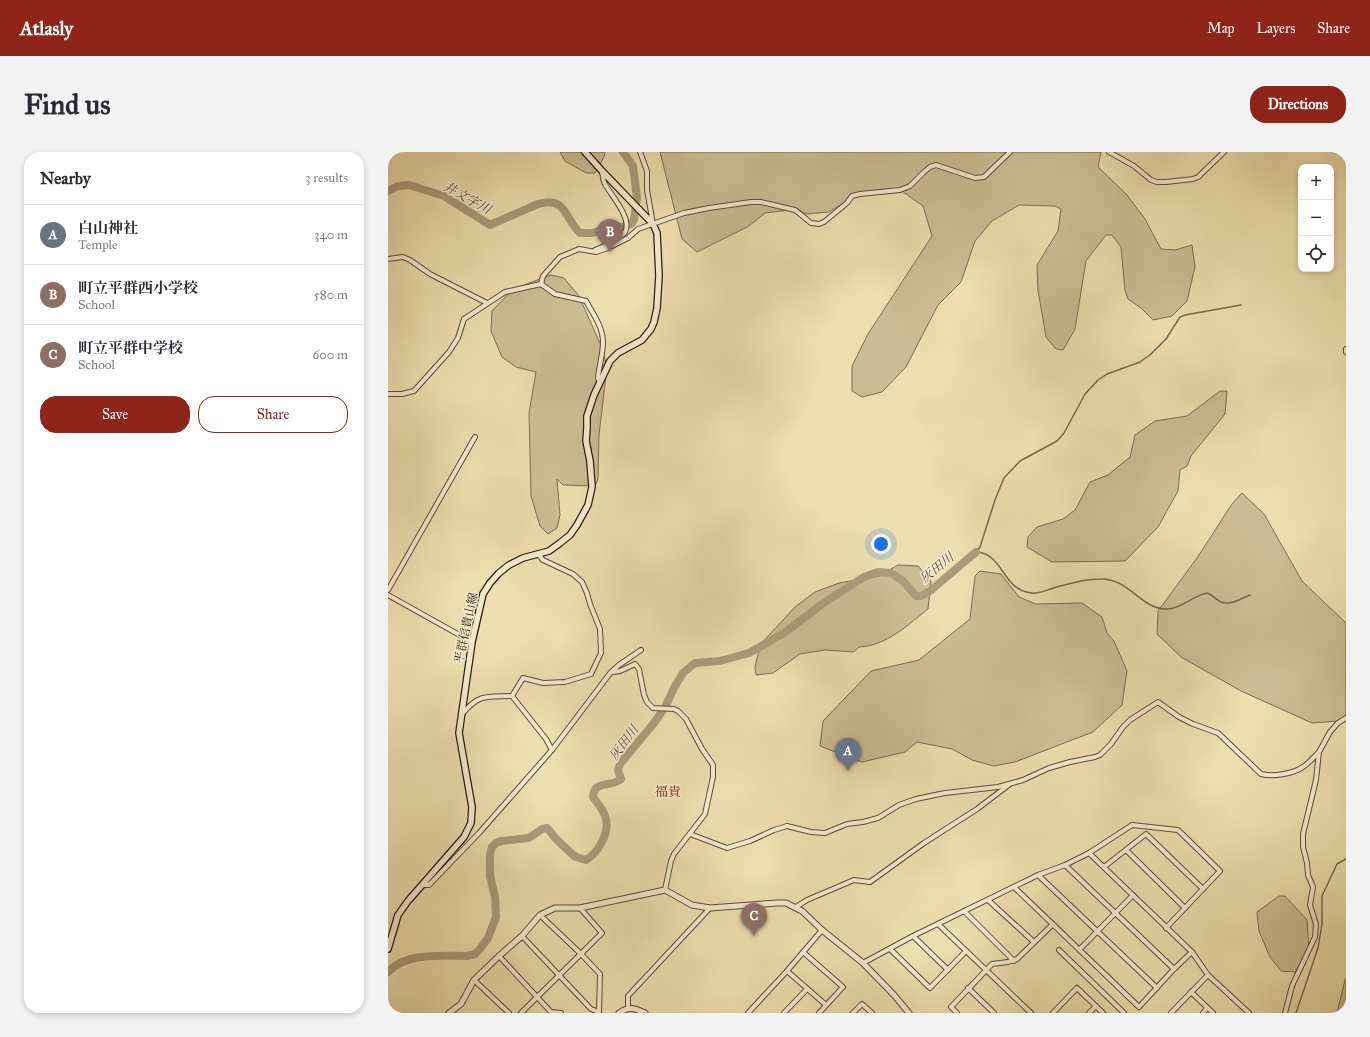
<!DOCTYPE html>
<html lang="en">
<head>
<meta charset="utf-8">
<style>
  :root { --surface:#fff; --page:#f2f2f3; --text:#2b2b33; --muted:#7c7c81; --line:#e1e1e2; --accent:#8f2418 }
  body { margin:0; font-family:"IM FELL Great Primer","Noto Serif JP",serif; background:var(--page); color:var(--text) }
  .controls { position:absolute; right:12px; top:12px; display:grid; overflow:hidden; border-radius:8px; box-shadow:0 2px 6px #0003 }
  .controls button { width:36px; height:36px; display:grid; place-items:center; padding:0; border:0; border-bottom:1px solid var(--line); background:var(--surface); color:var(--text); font:20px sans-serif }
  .you { position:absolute; left:493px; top:392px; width:14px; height:14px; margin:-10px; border:3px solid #fff; border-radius:50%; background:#1a73e8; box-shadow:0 0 0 6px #1a73e833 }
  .badge { display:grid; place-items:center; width:26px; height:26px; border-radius:50%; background:var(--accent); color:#fff; font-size:13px; font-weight:700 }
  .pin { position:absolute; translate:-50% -33px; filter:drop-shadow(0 1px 2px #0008) }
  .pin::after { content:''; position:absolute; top:21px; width:14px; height:12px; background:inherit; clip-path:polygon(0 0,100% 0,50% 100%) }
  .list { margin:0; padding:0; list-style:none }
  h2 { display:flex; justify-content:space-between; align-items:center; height:52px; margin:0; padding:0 16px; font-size:17px }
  h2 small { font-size:13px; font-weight:400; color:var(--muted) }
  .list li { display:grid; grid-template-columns:26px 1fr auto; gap:12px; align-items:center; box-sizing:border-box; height:60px; padding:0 16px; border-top:1px solid var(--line) }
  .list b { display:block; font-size:15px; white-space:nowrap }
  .list p { margin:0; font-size:13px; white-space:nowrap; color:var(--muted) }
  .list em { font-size:13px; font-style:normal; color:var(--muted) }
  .actions { display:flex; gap:8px; padding:12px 16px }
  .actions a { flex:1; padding:9px 0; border:1px solid var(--accent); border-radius:16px; text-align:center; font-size:14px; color:var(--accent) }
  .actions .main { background:var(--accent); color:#fff }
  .icon { flex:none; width:22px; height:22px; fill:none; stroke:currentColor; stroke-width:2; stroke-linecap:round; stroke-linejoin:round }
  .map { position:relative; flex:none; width:958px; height:861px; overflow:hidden; border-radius:16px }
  header { display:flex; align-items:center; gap:24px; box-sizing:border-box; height:56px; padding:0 20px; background:var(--accent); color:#fff }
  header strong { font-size:19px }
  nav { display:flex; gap:22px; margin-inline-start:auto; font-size:14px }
  .intro { display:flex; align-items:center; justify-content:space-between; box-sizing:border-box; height:96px; padding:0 24px }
  h1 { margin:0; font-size:28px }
  .button { padding:10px 18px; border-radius:16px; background:var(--accent); color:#fff; font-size:14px; font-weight:700 }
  main { display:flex; gap:24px; padding:0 24px }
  aside { flex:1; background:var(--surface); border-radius:16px; box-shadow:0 2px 6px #0003 }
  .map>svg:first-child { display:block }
  .green { fill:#cbbd93; stroke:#7b6c52 }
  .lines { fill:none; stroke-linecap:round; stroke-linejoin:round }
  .stream { stroke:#77684f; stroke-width:1.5 }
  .river { stroke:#aa9c79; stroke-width:8 }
  .minor-casing { stroke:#5b4c38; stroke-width:6 }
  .tertiary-casing { stroke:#5b4c38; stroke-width:7 }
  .secondary-casing { stroke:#2b1b11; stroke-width:8 }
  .minor { stroke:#f3eaca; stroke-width:4 }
  .tertiary { stroke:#f3eaca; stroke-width:5 }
  .secondary { stroke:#f3eaca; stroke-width:5.5 }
  .labels { text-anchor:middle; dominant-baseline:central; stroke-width:3; stroke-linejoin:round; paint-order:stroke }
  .street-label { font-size:12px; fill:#2b1b11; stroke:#f3eaca }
  .water-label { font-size:13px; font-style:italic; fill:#5e4f3b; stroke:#f3eaca }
  .neighbourhood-label { font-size:13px; fill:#7a1f14; stroke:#f3eaca }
</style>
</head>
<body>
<header>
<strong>Atlasly</strong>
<nav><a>Map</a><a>Layers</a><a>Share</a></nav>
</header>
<div class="intro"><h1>Find us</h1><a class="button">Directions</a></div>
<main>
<aside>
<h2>Nearby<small>3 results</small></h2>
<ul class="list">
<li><span class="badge" style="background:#6b7280">A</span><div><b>白山神社</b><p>Temple</p></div><em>340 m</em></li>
<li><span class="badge" style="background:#8d6e63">B</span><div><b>町立平群西小学校</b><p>School</p></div><em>580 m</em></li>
<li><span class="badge" style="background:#8d6e63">C</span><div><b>町立平群中学校</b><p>School</p></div><em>600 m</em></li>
</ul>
<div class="actions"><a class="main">Save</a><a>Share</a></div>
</aside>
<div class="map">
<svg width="958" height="861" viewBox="0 0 958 861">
  <rect width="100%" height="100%" fill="#ecdeae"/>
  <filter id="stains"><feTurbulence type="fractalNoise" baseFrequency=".005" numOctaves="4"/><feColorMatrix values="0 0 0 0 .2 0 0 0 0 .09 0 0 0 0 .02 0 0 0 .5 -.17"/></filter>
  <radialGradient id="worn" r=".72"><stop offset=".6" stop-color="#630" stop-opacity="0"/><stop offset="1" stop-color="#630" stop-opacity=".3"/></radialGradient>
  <g class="green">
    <polygon points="172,0 217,0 216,5 207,21 198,21 177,9"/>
    <polygon points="272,0 713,0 710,15 738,42 757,67 773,97 787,98 804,93 807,115 799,149 784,164 765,168 753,156 740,147 737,138 733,95 724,83 718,83 698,109 687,177 675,198 668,197 658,185 650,138 649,113 670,79 673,57 667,54 631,53 604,69 587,89 573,130 550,153 518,215 494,240 474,245 464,239 464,214 480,182 544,84 535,54 511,37 472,41 441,60 418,62 410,57 377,61 361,74 309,100 294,87"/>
    <polygon points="163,123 176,126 191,144 214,196 219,215 211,283 210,327 207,334 175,333 169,327 172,363 169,376 160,382 152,374 143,344 141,261 148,220 128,215 114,205 103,179 104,159 125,137"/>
    <polygon points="832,239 839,239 837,262 803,304 799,314 792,318 790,339 770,375 737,409 664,410 639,395 640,385 649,375 675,367 687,358 702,330 720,323 742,305 747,283 767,269 799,264"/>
    <polygon points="854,341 876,362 914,429 958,471 958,567 950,569 924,571 853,539 793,505 769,482 770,459 809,406 844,352"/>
    <path d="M510,413L530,414L543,429L540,457C520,473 498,494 471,495L466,500L437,498L412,502L385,521L368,523L367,515L372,493L407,455L427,440L451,431L491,424Z"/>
    <polygon points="592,419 613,422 631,445 648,452 694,451 714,465 719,481 726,489 739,519 734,553 705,580 627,610 606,614 584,608 564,597 529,590 517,600 474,610 432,594 435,569 483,519 531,508 582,467 587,424"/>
    <polygon points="891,744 897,744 919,768 921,797 907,820 893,819 882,805 871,779 869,760"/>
    <polygon points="958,826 958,861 949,861 957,828"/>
  </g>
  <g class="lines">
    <g class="stream">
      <polyline points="588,400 592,395 607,348 616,326 632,309 669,289 676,281 697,242 710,228 719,222 752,210 763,202 778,187 792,165 797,163 853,153"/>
      <path d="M588,400C613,401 614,431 635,439C639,440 644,442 647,441C653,441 659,438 665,436C680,432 696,427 712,427C741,426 752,456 777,457C792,458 804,444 819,441C825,443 828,448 833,450C843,454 854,446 862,443"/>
      <polyline points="908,861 930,796 934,772 934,744 949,712 958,707"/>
    </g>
    <g class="river">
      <path d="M0,39L10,34L21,33L56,44L102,73L150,52C179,44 176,66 192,81H204L214,78L221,74L235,75L243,72L246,68L249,46L245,14L235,0"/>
      <path d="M0,820C18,800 55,804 79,804L87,802L92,797L100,786L108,765L107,745L102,724V702L104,695L108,691L113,689L141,686L154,677L159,676L161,678L167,686L184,702L188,705L198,708C211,700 223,679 217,664C215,657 209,651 205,645C206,627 224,636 233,627L230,618L232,612L266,571L277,555L287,534L295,521L307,511L332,509L361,501L396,481L437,450L476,425L490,420L503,421L515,429L528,444H533L542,439L588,400"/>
    </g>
    <defs>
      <g id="minor">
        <polyline points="252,0 259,19 259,38 265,72"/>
        <polyline points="721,0 746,14 763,28 769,30 778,30 805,27 810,25 836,0"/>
        <path d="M207,98C215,95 232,87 237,80C245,67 222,42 217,32C215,29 215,24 214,20"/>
        <polyline points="0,107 15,105 22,108 42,122 99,151"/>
        <polyline points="153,132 155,124 172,105 191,97 208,100 220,96 240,86 250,77 296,61 321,56 363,50 373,50 407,58 423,71 431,72 436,70 459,51 464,44 472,42 512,38 522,34 536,20 542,15 548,13 587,26 596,25 622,0"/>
        <path d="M153,132L167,142L198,149C205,162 215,175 215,190C215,202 211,214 210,226L212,231"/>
        <polyline points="958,197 958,200"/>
        <polyline points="0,242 14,242 26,239 61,200 70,186 76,167 117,140 153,132"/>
        <polyline points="0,438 87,285"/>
        <polyline points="0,443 84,490"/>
        <polyline points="224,520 232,519 247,512 251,517 256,543 259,550 265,556 286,557 290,559 298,567 314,597 325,613 325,625 317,662 286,702 283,709 277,738"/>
        <polyline points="124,544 135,526 155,531 177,530 203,522 213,501 212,477 202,452 199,441 194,430 185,422 155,408 150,402"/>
        <polyline points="124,544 158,587 164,598"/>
        <path d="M75,561C92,541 100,545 124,544"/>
        <path d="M302,682L339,696L362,689L386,678L399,674L423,680L437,681L459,672L475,670L490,666L511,653L528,647L557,641L610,635L635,628L661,616L682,610L707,605L712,603L723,592L735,575L742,568L770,550L791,565L805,572L830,581L873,622C884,625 905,622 915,615C921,611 926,605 931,600"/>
        <polyline points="738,698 797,756"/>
        <polyline points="701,701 804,800 820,823 861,861"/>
        <polyline points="677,713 786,817"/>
        <polyline points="716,715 758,682 815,737"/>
        <polyline points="650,723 769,836"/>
        <polyline points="34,733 41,733 92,680 164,598 223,520 231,513 253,498"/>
        <polyline points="626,735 751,855 786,817 804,800"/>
        <polyline points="600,748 646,790"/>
        <polyline points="408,755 419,748 466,728 482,730 536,691 589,657 622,632"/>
        <polyline points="576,759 626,809"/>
        <polyline points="550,772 643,861"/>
        <polyline points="134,784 203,857 211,860 212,822 193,802 152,763"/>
        <polyline points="525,784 560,818"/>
        <polyline points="502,797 542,836 578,799"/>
        <polyline points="692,797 745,743"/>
        <polyline points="671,798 736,861"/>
        <polyline points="415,800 455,835 431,861"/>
        <polyline points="111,804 163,860 173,861"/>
        <polyline points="475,811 525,784 650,723 677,713 701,701 744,673 790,678 832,719 778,776"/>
        <polyline points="399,819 438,853"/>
        <polyline points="86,828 121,861"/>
        <polyline points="580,836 606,861"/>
        <polyline points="803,840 825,861"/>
        <polyline points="240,856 240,844 322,756"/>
        <polyline points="133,861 214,781 192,756"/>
        <polyline points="360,861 399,819 434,778"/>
        <polyline points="396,861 419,837"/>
        <polyline points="465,861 474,852 484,861"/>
        <polyline points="569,861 563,855 604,812 620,810 629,807 665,772"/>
        <polyline points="665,861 689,836 715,861"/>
        <polyline points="701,861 708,854"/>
        <polyline points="783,861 820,823"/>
        <polyline points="815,861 819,856"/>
        <polyline points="897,861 904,834 927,785 928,772 922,753 925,735 920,723 919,711 915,695 915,682 928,628 931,600 942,580 950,571 958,566"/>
      </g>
      <g id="tertiary">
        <polyline points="61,861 73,852 86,828 111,804 134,784 152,763 167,756 192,756 277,738 304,753 322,756 389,751 398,751 414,759 434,778 475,811 506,843 521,861"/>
        <path d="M231,861C241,854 246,856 257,861"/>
      </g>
      <polyline id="secondary" points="0,797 10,763 20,749 76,685 83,671 84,655 71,581 84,490 95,442 102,431 111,421 121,413 135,406 161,399 172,391 182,383 189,373 200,353 204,335 202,309 198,289 199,276 199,264 206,243 222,209 230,201 254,188 263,177 266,170 269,156 271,124 269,81 265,72 214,19 197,0"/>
    </defs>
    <use href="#minor" class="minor-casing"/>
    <use href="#tertiary" class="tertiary-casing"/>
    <use href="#secondary" class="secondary-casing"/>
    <use href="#minor" class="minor"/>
    <use href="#tertiary" class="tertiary"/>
    <use href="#secondary" class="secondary"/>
  </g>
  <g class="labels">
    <g class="street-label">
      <text transform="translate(78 476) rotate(-78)">平群信貴山線</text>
    </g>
    <g class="water-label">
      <text transform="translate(79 46) rotate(29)">井文字川</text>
      <text transform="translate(549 416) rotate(-39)">灰田川</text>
      <text transform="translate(236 591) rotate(-53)">灰田川</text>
    </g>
    <g class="neighbourhood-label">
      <text x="280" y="640">福貴</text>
    </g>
  </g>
  <rect width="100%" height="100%" filter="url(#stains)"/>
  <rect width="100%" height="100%" fill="url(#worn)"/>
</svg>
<div class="controls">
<button>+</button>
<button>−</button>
<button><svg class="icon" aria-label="locate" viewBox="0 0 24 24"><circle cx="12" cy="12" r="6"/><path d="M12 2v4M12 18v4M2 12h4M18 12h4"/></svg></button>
</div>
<div class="you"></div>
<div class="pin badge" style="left:460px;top:619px;background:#6b7280">A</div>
<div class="pin badge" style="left:222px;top:100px;background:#8d6e63">B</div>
<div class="pin badge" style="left:366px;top:784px;background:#8d6e63">C</div>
</div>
</main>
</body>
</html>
